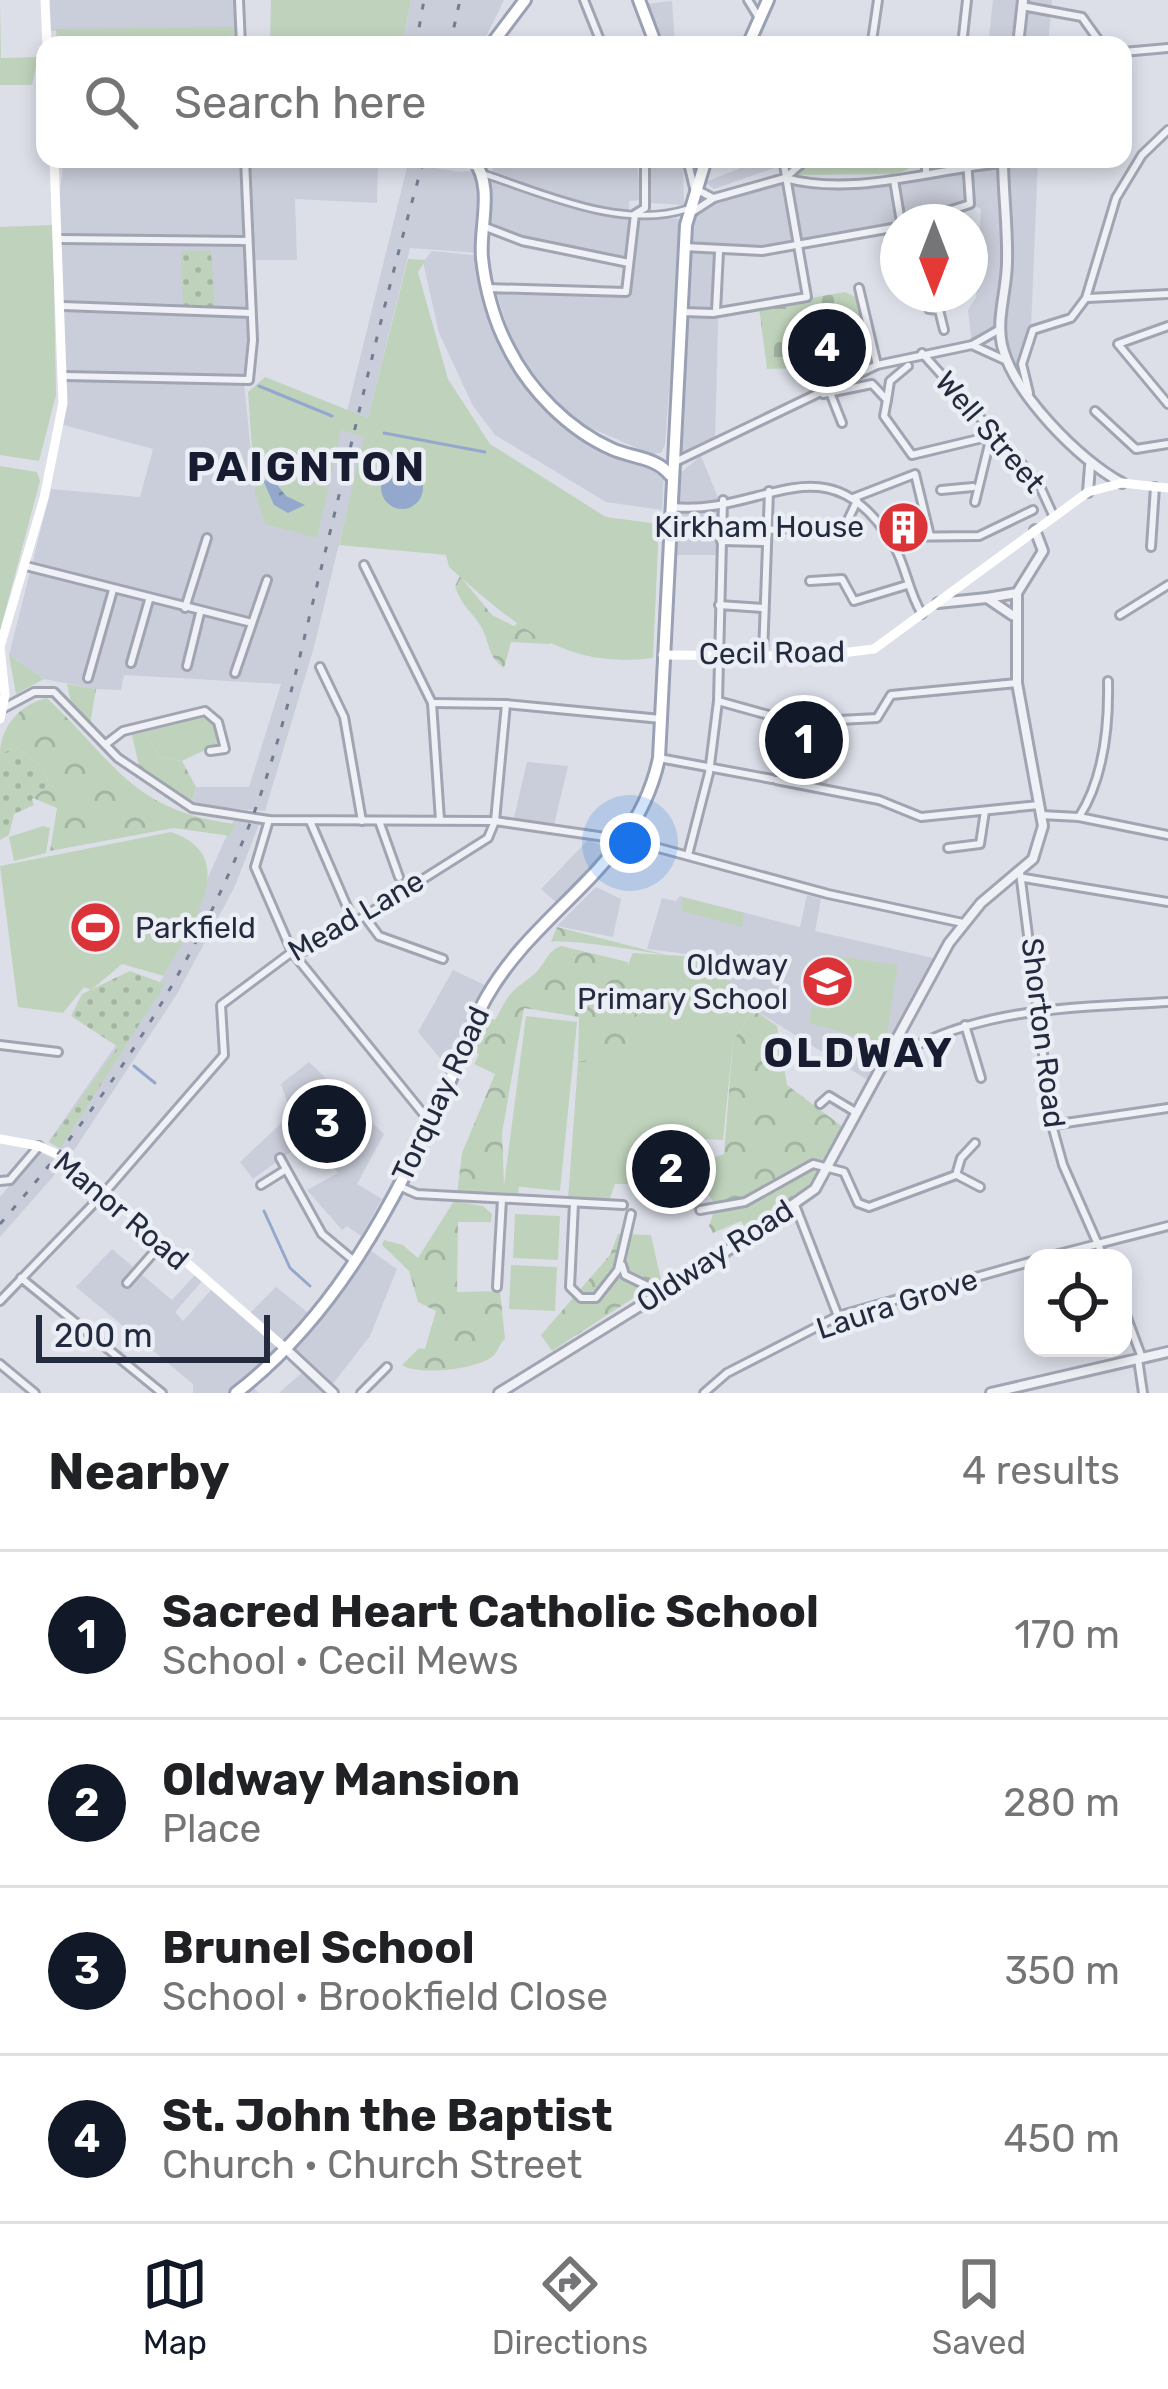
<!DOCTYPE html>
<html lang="en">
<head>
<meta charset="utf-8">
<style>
  :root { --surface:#fff; --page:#f2f2f2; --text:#202124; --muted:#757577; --line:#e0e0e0; --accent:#111827 }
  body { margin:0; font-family:Rubik,sans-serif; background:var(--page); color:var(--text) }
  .controls { position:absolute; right:36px; bottom:36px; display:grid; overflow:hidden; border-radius:24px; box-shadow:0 6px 18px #0003 }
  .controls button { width:108px; height:108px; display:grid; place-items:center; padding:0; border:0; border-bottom:3px solid var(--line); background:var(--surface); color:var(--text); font:60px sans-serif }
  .compass { position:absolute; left:880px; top:204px; width:108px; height:108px; border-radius:50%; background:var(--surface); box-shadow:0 6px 18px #0003; rotate:180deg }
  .scale { position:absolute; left:36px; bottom:30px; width:234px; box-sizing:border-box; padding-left:12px; border:6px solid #242b3f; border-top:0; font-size:33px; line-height:42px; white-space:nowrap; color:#242b3f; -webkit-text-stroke:9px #ebeef5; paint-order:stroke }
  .you { position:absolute; left:630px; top:843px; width:42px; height:42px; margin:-30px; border:9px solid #fff; border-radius:50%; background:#1a73e8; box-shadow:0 0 0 18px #1a73e833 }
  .badge { display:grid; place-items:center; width:78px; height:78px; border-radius:50%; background:var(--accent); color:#fff; font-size:39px; font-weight:700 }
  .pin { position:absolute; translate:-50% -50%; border:6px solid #fff; box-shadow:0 3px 12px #0006 }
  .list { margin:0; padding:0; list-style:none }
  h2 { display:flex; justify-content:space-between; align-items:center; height:156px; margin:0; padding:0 48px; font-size:51px }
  h2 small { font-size:39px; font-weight:400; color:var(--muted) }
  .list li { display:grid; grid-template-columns:78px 1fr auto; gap:36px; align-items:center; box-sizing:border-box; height:168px; padding:0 48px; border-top:3px solid var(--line) }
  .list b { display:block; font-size:45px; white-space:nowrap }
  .list p { margin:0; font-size:39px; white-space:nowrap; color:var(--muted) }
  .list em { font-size:39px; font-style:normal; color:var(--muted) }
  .icon { flex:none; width:66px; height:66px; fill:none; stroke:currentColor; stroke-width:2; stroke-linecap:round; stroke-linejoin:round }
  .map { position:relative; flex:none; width:1168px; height:1393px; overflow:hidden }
  .search { position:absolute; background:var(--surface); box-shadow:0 6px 18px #0003; left:36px; right:36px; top:36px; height:132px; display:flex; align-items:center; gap:30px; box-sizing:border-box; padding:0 42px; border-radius:24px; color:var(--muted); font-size:45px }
  .sheet { height:828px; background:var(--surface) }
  nav { display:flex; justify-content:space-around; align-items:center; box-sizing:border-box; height:168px; border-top:3px solid var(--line); background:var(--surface); font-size:33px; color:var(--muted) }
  nav a { display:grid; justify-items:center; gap:6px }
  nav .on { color:var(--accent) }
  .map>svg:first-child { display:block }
  .built { fill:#caceda }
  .grass { fill:url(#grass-dots) }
  .forest { fill:url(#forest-crowns) }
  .cemetery { fill:url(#cemetery-stones) }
  .green { fill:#bfd3bc }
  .water { fill:url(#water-ripples) }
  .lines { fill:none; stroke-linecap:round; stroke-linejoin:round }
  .stream { stroke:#93a8cc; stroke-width:3 }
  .pedestrian-casing { stroke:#a1a5b2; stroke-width:10 }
  .minor-casing { stroke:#a1a5b2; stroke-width:12 }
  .tertiary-casing { stroke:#a1a5b2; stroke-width:14 }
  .primary-casing { stroke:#9aa1b5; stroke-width:16 }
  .pedestrian { stroke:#eff1f6; stroke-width:4.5 }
  .minor { stroke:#eff1f6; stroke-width:6 }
  .tertiary { stroke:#eff1f6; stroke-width:8 }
  .secondary { stroke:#fff; stroke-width:9 }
  .primary { stroke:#fff; stroke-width:10 }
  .rail { stroke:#747c93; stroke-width:3; stroke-dasharray:6 12; stroke-linecap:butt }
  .labels { text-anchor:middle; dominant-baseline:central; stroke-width:9; stroke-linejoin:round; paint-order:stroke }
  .street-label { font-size:30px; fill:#242b3f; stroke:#ebeef5 }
  .poi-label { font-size:30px; fill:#242b3f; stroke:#ebeef5; text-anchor:end }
  .district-label { font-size:42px; font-weight:bold; letter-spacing:3px; fill:#171c30; stroke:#ebeef5 }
</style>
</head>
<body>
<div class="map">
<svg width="1168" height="1393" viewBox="0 0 1168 1393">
  <defs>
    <pattern id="grass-dots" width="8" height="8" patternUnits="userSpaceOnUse" patternTransform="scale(3)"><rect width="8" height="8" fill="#bfd3bc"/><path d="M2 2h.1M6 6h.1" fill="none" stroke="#a4b5a3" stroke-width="1.8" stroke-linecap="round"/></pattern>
    <pattern id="forest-crowns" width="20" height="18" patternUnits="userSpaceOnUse" patternTransform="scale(3)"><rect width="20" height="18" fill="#bfd3bc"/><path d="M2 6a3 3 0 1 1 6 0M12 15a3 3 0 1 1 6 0" fill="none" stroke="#a4b5a3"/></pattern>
    <pattern id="cemetery-stones" width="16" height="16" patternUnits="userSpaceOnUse" patternTransform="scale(3)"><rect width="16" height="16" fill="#bfd3bc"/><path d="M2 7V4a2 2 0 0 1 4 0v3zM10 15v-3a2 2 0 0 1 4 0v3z" fill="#a4b5a3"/></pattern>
    <pattern id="water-ripples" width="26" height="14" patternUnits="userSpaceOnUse" patternTransform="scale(3)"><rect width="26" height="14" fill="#93a8cc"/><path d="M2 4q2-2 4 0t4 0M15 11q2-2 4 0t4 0" fill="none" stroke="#7889a7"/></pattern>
  </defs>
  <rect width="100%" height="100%" fill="#dcdfe8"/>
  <g class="built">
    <polygon points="45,0 239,0 240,28 46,31"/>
    <polygon points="411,0 504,0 482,45 402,45"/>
    <polygon points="993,0 1052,0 1048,45 988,45"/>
    <polygon points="672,1 675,45 662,45 647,4"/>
    <polygon points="64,159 378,159 377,203 295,199 297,260 250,260 253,368 244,383 255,492 341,429 365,437 314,647 265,811 191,805 196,787 249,787 281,684 124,675 121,690 96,689 44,679 9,655 51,489 140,497 153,449 60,424 57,213"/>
    <polygon points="409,159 429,159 428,167 461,172 478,170 480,253 410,248 368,418 347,411"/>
    <polygon points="489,159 637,165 641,200 629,201 628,262 521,239 488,224 493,163"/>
    <polygon points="651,159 683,159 684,205 651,203"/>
    <polygon points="764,159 807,159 786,177 803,183 895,180 926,173 926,159 1038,159 1031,329 1021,362 1008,362 999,330 972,345 968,310 976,297 981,209 971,204 898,222 898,227 762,251 720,252 715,441 681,452 686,225 698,206 784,178 783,165 714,189 705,182"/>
    <polygon points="636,216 682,219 665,444 661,453 651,454 579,423 537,386 512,343 497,294 627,295"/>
    <polygon points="432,251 482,256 487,288 524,375 603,452 664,472 662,510 606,502 495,435 473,406 439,333 423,262"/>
    <polygon points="701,456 717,495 718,555 673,555 679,474"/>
    <polygon points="831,716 827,785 780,779 776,718"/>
    <polygon points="527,762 568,766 554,825 514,818"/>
    <polygon points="235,817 260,822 234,888 177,994 71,1155 49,1141 164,976"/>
    <polygon points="588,840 610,849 558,904 541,889"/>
    <polygon points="596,887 621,899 613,937 557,926"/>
    <polygon points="807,895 821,899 815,931 933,958 869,1081 742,1002 718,958 647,949 662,898 676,901 680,896 800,927"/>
    <polygon points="453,970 487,986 450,1070 418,1032"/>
    <polygon points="309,1062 384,1134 357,1184 382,1199 361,1236 347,1226 342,1230 307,1190 338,1173 311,1137 253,1179 240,1162 291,1114 281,1084"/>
    <polygon points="38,1151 64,1164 0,1237 0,1197"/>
    <polygon points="364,1246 397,1269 370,1336 329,1389 333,1393 279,1393 306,1369 287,1350 249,1384 259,1393 193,1393 193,1384 76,1287 112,1249 172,1300 197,1273 204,1279 175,1312 183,1321 214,1287 247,1316 276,1287 316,1319"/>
  </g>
  <g class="grass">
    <polygon points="181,251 211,251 215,308 183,306"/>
    <polygon points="16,747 43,768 49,785 32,799 34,805 14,814 9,835 0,840 0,754"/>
    <polygon points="130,971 165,984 60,1149 49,1142 118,1047 71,1016 82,994"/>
  </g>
  <g class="forest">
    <path d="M460,576L492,615L514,626L527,615L570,634L549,644L511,642L504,668C486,655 491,644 481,627C472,611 463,609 455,586Z"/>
    <polygon points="67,684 96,689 90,725 71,703"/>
    <path d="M47,698C116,763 132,811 235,824L230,836L174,828L50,851L57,808L33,798L49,785L43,768L16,747L0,754C0,727 20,704 47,698Z"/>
    <polygon points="144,732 160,757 182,761 196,787 191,805 139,766 132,735"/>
    <path d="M557,927L670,956C650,952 563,938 551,942Z"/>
    <path d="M561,946L628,962V1003L638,1015L628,1031L627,1055L578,1063L579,1017L524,1008L502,1133L504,1184L519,1186L518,1197L457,1194L462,1153L495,1074L474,1064L479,1054L470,1050L487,1017L495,1020C512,989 508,995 533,975C546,965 545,952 561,946Z"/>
    <polygon points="753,1009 777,1026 787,1085 847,1130 814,1188 749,1233 741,1221 713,1233 709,1226 716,1205 703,1188 709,1159 724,1154 733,1041"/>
    <path d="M454,1201L483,1206L492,1214L491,1222H458L457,1292L500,1291L505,1339C500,1343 499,1349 495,1354C481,1370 417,1376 402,1365L419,1348L425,1349L436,1311L418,1302L409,1271L382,1245L384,1240L403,1245L418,1258Z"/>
    <polygon points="618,1234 651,1235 661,1280 552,1351 541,1335 610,1255"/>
  </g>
  <polygon class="cemetery" points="845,292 860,299 870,366 767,369 759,307"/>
  <g class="green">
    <polygon points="0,0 1,58 38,57 32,85 0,85"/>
    <polygon points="271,0 411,0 402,45 270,45"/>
    <polygon points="235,27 236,45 57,45 56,29"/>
    <polygon points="818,159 916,159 907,170 893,174 793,175"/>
    <polygon points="53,225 56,395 39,461 0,455 0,227"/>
    <path d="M408,259L426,260L418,272L448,379L490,444L606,517L659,524L653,658C562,670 513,623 449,567L446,555L339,545L364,437L341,430L317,538L265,524L255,492L248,392L265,377L368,418Z"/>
    <polygon points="0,466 37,472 40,481 0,631"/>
    <polygon points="9,655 44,679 16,694"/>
    <polygon points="207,716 215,723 217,744 182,761 160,757 144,732"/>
    <polygon points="43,826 50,828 46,853 14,861 9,837"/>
    <path d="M171,832C245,857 188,929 164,976L122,964L91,990L84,987L63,1013L18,1007L0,866Z"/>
    <polygon points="681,897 744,913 742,927 682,911"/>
    <path d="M633,953L718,958L742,1002L753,1009L733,1041L723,1140L655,1136L647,1148L648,1184H615L609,1201L568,1199L578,1063L627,1054L628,1031L637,1015C625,999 623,971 633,953Z"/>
    <polygon points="823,954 898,965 885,1044 809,1023"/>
    <polygon points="526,1016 577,1022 560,1191 504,1185"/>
    <polygon points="515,1214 560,1216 558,1260 513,1258"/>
    <polygon points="511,1265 557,1267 555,1311 509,1309"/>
  </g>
  <g class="water">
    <circle cx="402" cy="488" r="21"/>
    <polygon points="263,480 275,482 286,496 305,505 288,513 274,505"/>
  </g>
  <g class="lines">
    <g class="stream">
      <polyline points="259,386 332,416"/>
      <polyline points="384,433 485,452"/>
      <polyline points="134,1066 155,1083"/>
      <polyline points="264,1211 290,1268 310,1286"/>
    </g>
    <defs>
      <path id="pedestrian" d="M484,174C545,194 622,230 687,209"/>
      <g id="minor">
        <polyline points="239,0 241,45"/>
        <polyline points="584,0 602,45"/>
        <polyline points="748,0 759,18"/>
        <polyline points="1022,6 1082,17 1102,45"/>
        <polyline points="872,41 878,0"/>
        <polyline points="841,45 903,45"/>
        <polyline points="962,45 967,0"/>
        <polyline points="1123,52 1168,48"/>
        <polyline points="687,159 694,188 711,197"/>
        <path d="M807,159L785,178C854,197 934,169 1003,163"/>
        <polyline points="926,159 926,173"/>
        <polyline points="894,180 901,222"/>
        <polyline points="694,211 714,198 785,178"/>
        <polyline points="914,222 970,204 967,159"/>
        <polyline points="483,226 522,241 629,263"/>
        <polyline points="60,239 247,241"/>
        <polyline points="684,247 762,251 898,227"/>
        <polyline points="487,288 626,292 635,214 645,208 645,159"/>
        <polyline points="859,288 877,365"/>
        <polyline points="923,294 929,309 939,310 944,330"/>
        <polyline points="1088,298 1168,294"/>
        <polyline points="63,306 251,313"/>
        <polyline points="716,311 719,252"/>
        <polyline points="682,312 713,313 807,297 783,159"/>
        <polyline points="1168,326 1118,344 1168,404"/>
        <polyline points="972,345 1007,361"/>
        <polyline points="922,353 1038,482 1053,515"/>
        <polyline points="65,376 249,380 253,340 245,159"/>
        <polyline points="1029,393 1022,364 1033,330 1071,318 1086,298 1116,198 1142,155 1168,130"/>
        <polyline points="823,394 872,384 887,400 890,381 908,366"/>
        <polyline points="831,395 842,423"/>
        <polyline points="887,400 884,416 912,455 991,436"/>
        <polyline points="1095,411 1136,449 1168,444"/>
        <polyline points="673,463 877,365 972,345 1000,329"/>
        <polyline points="941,490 973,487"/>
        <polyline points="853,498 915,474 930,536"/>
        <polyline points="975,502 991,436"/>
        <path d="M672,507C762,517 827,435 893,544C906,565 908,592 922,614"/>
        <polyline points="768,530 846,524 857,501"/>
        <polyline points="888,537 979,536 1033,510"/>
        <polyline points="721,541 766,542"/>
        <polyline points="1151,547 1155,487"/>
        <polyline points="364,565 432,703 440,820"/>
        <polyline points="26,566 248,622"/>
        <polyline points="810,581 842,579 854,601 907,585"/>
        <polyline points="719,605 763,608"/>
        <polyline points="185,608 207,538"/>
        <polyline points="1120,615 1168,585"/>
        <polyline points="763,655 769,491"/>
        <polyline points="131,663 149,600"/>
        <polyline points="187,666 200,613"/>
        <polyline points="320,667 344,717 362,821"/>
        <polyline points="235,673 267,580"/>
        <polyline points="88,678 113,590"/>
        <polyline points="718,701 772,716"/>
        <polyline points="432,703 506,704 661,719"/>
        <polyline points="4,708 34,692 54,692 118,758 192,808 269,820 495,821 633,841 828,894 963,923"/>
        <polyline points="839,720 877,718 891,695 1017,683"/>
        <polyline points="106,744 123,731 205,711 218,722 225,749 210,751"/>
        <polyline points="659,758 772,779"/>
        <polyline points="776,780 879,800 921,817 1039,805"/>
        <polyline points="1041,815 1079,817 1168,835"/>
        <path d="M1079,817C1104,778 1109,727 1108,681"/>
        <polyline points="269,820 255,867 292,952 430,1122"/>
        <polyline points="310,821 348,909"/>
        <polyline points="379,821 399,877"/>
        <polyline points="948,848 980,844 985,811"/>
        <polyline points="688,855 709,773 718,701 723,500"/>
        <polyline points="1020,872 1052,1125 1063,1165 1104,1258"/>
        <polyline points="1024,878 1168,902"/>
        <polyline points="365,917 379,936 443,959"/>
        <polyline points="965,1025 981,1078"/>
        <polyline points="0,1045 58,1052"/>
        <path d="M883,1065C968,1007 1069,1008 1168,1002"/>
        <polyline points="820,1104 829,1096 857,1113"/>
        <polyline points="1052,1125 1168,1108"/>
        <polyline points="280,1158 322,1234 353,1260"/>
        <polyline points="957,1175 980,1187"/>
        <polyline points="0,1181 10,1180 39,1146"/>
        <polyline points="261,1185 285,1170"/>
        <polyline points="401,1187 417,1194 623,1205"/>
        <polyline points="574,1203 570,1287 581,1298 596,1298 618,1270 631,1214"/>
        <polyline points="795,1205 838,1316"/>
        <polyline points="700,1210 745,1202 813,1164 844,1172 858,1203 869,1207 956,1175 961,1158 975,1143"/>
        <polyline points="1043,1258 1168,1226"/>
        <polyline points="622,1265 625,1275 660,1292"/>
        <polyline points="21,1278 162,1393"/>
        <polyline points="127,1283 163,1242"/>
        <polyline points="497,1287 502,1199"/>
        <polyline points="0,1301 105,1192 224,1055 221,1005 292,952 308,950 344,929 488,838 495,821 506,704"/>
        <polyline points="1123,1307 1142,1358"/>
        <polyline points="1138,1359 1143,1393"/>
        <polyline points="0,1364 35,1393"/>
        <polyline points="361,1393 387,1367"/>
        <polyline points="704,1393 727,1373 838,1316 1033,1261"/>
      </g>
      <g id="tertiary">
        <polyline points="1018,45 1023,0"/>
        <path d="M1003,159C1003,193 1008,227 1007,262C1007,289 996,319 1002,345C1013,393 1080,461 1122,483"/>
        <polyline points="1088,492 1090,466"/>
        <polyline points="987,598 1017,593 1043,551 1035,530"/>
        <polyline points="938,603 987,598 1012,615"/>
        <polyline points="287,1350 333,1393"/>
        <polyline points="499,1393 711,1262 815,1189 949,943 981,903 1033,859 1043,826 1017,683 1017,593"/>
        <polyline points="991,1393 1168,1352"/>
      </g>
      <g id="primary">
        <polyline points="639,0 656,45"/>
        <polyline points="491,45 525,0"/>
        <polyline points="748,45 768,0"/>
        <path d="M473,159C495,187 479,226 482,258C485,287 494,321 508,347C529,390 569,430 612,449C632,458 656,457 670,475"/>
        <path d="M236,1393C337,1315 393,1204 446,1090C460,1059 470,1027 486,998C537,907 636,868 659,758L686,225L706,159"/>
      </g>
    </defs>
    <use href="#pedestrian" class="pedestrian-casing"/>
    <use href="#minor" class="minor-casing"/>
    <use href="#tertiary" class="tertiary-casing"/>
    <use href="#primary" class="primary-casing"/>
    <use href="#pedestrian" class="pedestrian"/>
    <use href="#minor" class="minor"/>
    <use href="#tertiary" class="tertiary"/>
    <g class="secondary">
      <polyline points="45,0 47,45"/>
      <polyline points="423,159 478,165"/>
      <polyline points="663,655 816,656 874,649 1088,492 1122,483 1168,488"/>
      <polyline points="0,719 5,695 0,647 44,498 63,403 54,159"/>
      <polyline points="0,1139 39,1146 68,1159 287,1350"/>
    </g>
    <use href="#primary" class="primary"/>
    <g class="rail">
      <polyline points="416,45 424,0"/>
      <polyline points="450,45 460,0"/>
      <path d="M0,1224C105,1104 190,974 249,826C280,747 298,663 318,581C353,441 384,298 424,159"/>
    </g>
  </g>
  <defs>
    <symbol id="building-disc" viewBox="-11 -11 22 22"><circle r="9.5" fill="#db3338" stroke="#ebeef5"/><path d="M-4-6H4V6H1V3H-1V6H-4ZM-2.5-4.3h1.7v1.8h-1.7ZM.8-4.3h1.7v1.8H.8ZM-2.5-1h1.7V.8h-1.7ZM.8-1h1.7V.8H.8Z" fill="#fff"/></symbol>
    <symbol id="stadium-disc" viewBox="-11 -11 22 22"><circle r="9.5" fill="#db3338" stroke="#ebeef5"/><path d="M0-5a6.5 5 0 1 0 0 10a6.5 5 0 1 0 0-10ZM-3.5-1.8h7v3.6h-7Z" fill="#fff"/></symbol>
    <symbol id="school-disc" viewBox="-11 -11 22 22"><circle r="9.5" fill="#db3338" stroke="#ebeef5"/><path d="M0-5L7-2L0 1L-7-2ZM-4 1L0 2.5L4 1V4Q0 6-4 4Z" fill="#fff"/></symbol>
  </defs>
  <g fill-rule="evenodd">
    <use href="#building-disc" x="874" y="498" width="59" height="59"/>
    <use href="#stadium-disc" x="66" y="898" width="59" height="59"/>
    <use href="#school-disc" x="798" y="952" width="59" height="59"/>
  </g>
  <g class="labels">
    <g class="street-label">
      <text transform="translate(990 432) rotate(49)">Well Street</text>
      <text transform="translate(772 653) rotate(-1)">Cecil Road</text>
      <text transform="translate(356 916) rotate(-30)">Mead Lane</text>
      <text transform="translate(1043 1033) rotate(83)">Shorton Road</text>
      <text transform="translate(441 1094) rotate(-65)">Torquay Road</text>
      <text transform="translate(121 1211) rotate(40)">Manor Road</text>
      <text transform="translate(715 1256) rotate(-33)">Oldway Road</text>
      <text transform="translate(897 1304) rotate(-18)">Laura Grove</text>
    </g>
    <g class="poi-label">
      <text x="864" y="527">Kirkham House</text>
      <text x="135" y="928" text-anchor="start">Parkfield</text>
      <text x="788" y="965">Oldway<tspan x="788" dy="34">Primary School</tspan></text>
    </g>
    <g class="district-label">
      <text x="307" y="467">PAIGNTON</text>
      <text x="859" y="1053">OLDWAY</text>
    </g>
  </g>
</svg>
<div class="controls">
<button><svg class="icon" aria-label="locate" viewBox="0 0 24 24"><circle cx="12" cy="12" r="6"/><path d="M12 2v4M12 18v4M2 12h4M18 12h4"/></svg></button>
</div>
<svg class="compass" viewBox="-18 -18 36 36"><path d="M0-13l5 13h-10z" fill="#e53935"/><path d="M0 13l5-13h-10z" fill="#757577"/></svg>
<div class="scale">200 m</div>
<div class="you"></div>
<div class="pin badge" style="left:804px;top:740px">1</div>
<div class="pin badge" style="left:671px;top:1169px">2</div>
<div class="pin badge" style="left:327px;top:1124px">3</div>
<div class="pin badge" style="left:827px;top:348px">4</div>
<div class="search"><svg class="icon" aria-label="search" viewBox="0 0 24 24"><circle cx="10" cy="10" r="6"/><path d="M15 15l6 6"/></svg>Search here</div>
</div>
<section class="sheet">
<h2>Nearby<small>4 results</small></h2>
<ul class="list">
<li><span class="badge">1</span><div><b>Sacred Heart Catholic School</b><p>School · Cecil Mews</p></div><em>170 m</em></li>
<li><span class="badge">2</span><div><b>Oldway Mansion</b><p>Place</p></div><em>280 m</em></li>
<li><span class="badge">3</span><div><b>Brunel School</b><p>School · Brookfield Close</p></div><em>350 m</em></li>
<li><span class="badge">4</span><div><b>St. John the Baptist</b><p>Church · Church Street</p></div><em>450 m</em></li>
</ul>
</section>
<nav>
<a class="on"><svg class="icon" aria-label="map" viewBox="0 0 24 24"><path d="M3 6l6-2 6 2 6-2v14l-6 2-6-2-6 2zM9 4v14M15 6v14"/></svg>Map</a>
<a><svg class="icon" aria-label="directions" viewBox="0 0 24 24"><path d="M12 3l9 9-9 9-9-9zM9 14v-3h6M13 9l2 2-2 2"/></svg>Directions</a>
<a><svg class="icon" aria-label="saved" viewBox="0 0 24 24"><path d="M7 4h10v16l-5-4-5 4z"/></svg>Saved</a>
</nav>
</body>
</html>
